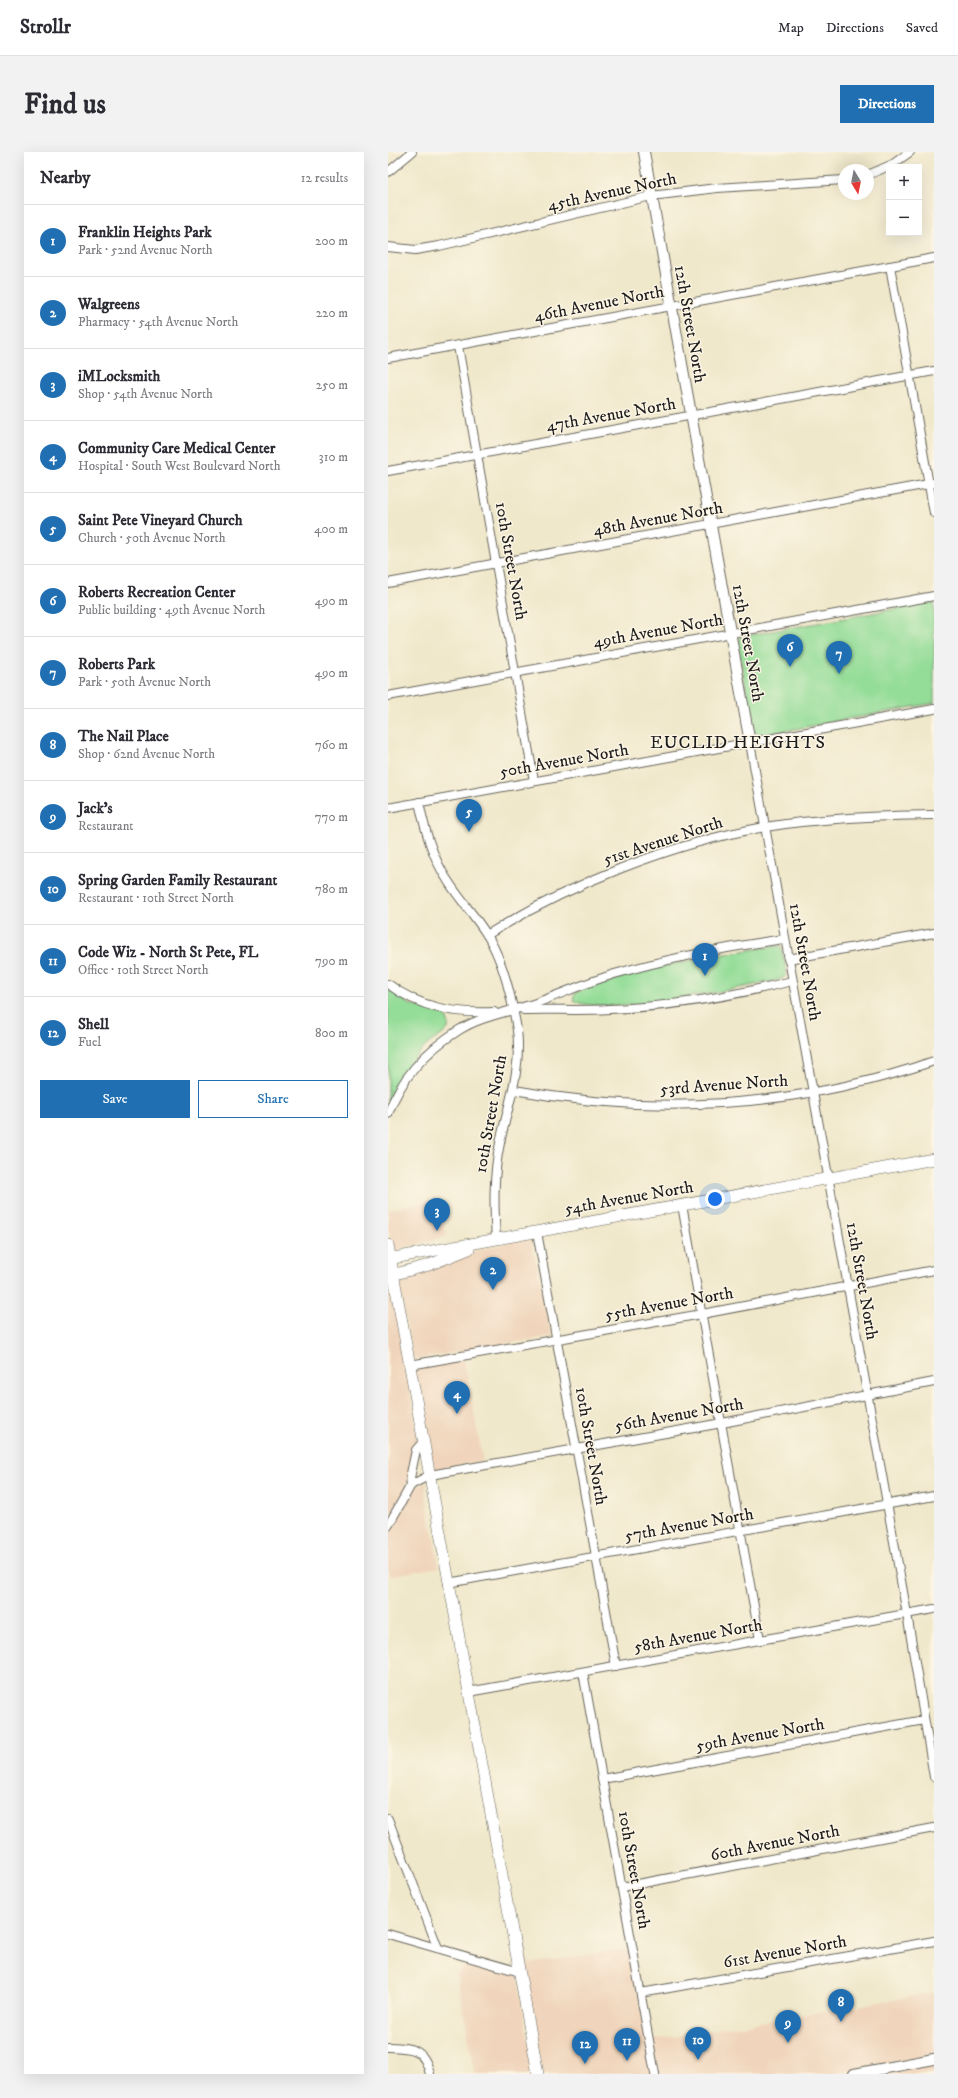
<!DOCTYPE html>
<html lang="en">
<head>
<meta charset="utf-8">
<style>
  :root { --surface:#fff; --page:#f2f2f3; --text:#2b2b33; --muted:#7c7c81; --line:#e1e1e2; --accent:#1f6fb2 }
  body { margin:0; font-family:"IM FELL DW Pica",serif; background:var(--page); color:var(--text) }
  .controls { position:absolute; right:12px; top:12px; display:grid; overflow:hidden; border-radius:0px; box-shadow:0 4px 16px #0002 }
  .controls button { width:36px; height:36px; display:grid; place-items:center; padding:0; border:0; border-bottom:1px solid var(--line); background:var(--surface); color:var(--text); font:20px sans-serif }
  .compass { position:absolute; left:450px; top:12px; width:36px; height:36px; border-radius:50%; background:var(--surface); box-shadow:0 4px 16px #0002; rotate:170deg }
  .you { position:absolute; left:327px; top:1047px; width:14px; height:14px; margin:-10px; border:3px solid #fff; border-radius:50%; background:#1a73e8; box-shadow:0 0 0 6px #1a73e833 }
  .badge { display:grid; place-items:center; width:26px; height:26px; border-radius:50%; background:var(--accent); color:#fff; font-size:13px; font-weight:700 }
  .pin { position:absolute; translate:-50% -33px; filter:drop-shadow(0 1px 2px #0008) }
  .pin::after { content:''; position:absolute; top:21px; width:14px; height:12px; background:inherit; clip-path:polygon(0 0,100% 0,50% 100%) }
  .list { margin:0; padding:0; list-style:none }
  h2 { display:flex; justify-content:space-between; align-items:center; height:52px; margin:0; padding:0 16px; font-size:17px }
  h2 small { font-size:13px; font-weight:400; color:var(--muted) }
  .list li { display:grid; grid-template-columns:26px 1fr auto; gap:12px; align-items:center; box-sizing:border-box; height:72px; padding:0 16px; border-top:1px solid var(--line) }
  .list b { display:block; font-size:15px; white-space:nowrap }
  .list p { margin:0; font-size:13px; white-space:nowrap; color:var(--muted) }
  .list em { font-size:13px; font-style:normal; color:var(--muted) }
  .actions { display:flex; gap:8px; padding:12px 16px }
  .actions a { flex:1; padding:9px 0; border:1px solid var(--accent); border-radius:0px; text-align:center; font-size:14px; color:var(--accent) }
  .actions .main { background:var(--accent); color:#fff }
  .map { position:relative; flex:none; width:546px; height:1922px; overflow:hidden; border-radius:0px }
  header { display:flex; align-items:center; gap:24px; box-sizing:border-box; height:56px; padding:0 20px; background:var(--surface); border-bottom:1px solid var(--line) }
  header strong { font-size:19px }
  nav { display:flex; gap:22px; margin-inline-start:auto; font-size:14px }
  .intro { display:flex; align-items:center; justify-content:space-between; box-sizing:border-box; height:96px; padding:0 24px }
  h1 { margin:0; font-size:28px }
  .button { padding:10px 18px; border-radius:0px; background:var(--accent); color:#fff; font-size:14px; font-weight:700 }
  main { display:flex; gap:24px; padding:0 24px }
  aside { flex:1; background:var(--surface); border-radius:0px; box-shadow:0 4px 16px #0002 }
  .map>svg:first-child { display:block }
  .built { fill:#f0d5bc }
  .green { fill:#94dd98; stroke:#587c5a }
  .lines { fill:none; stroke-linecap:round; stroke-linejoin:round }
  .minor-casing { stroke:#666359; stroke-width:10 }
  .tertiary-casing { stroke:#666359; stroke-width:12 }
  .secondary-casing { stroke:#666359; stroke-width:12 }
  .minor { stroke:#fff; stroke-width:8 }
  .tertiary { stroke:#fff; stroke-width:10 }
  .secondary { stroke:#fff; stroke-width:11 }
  .labels { text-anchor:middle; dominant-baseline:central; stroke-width:3; stroke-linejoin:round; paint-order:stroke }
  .street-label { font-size:17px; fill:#1c1c1c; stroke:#fcf5e5 }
  .neighbourhood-label { font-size:18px; letter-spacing:1px; fill:#1c1c1c; stroke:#fcf5e5 }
</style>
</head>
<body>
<header>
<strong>Strollr</strong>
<nav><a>Map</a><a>Directions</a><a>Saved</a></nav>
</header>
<div class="intro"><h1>Find us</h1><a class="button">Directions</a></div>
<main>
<aside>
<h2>Nearby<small>12 results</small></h2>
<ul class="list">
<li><span class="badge">1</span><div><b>Franklin Heights Park</b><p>Park · 52nd Avenue North</p></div><em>200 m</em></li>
<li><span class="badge">2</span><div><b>Walgreens</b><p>Pharmacy · 54th Avenue North</p></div><em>220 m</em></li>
<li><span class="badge">3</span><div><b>iMLocksmith</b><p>Shop · 54th Avenue North</p></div><em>250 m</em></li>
<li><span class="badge">4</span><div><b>Community Care Medical Center</b><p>Hospital · South West Boulevard North</p></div><em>310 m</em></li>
<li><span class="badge">5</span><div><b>Saint Pete Vineyard Church</b><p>Church · 50th Avenue North</p></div><em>400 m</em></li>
<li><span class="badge">6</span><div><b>Roberts Recreation Center</b><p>Public building · 49th Avenue North</p></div><em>490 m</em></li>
<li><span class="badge">7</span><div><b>Roberts Park</b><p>Park · 50th Avenue North</p></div><em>490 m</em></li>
<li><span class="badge">8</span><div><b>The Nail Place</b><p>Shop · 62nd Avenue North</p></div><em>760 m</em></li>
<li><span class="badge">9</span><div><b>Jack's</b><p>Restaurant</p></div><em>770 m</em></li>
<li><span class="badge">10</span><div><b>Spring Garden Family Restaurant</b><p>Restaurant · 10th Street North</p></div><em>780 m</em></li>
<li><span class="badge">11</span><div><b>Code Wiz - North St Pete, FL</b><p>Office · 10th Street North</p></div><em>790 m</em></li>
<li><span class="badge">12</span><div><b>Shell</b><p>Fuel</p></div><em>800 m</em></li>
</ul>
<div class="actions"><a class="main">Save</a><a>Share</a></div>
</aside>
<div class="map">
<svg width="546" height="1922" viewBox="0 0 546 1922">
  <rect width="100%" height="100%" fill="#fcf5e5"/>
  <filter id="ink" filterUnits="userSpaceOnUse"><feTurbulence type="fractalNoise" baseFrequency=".025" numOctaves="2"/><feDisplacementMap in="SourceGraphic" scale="8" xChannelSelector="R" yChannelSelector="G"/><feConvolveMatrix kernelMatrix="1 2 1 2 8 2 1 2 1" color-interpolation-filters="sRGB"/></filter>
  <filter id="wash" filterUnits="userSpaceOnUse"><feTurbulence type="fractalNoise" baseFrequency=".012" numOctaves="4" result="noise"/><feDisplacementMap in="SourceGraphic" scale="16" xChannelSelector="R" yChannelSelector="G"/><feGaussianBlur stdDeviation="0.9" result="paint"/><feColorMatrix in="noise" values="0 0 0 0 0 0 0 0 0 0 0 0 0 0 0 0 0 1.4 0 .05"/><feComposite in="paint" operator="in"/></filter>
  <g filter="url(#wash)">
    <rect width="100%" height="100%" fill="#f0e8cb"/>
    <g class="built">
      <polygon points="49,1047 59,1084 5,1099 0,1072 0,1058"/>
      <polygon points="142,1085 164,1184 25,1208 10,1125 42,1117 91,1098"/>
      <polygon points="0,1128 2,1128 31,1289 19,1333 0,1367"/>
      <polygon points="76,1208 95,1309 45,1318 26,1217"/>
      <polygon points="39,1329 37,1341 51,1415 0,1424 0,1381 25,1337"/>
      <polygon points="134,1780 140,1812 241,1797 264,1922 154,1922 128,1781"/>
      <polygon points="79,1810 129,1823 146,1922 87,1922 69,1823"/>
      <polygon points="546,1841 546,1903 443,1922 271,1922 265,1888"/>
      <polygon points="546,1911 546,1922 489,1922"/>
    </g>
    <g class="green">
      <polygon points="546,450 546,551 375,583 366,580 350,494 352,485"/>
      <path d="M388,794H393L399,822L394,827C359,835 211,866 185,848L187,841L194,838C260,815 319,804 388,794Z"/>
      <path d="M0,837L21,852L58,864L61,873C59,883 46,886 39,893C22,909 11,930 0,949Z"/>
    </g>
  </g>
  <g filter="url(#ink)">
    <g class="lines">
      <defs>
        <g id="minor">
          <polyline points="0,20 24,0"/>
          <polyline points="480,23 505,12 522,0"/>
          <polyline points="0,95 27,98 51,94 263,44 329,36 456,28"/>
          <polyline points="502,114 546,361"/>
          <polyline points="70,194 146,629"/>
          <polyline points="0,206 546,106"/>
          <polyline points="0,319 546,219"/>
          <polyline points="0,431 546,331"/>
          <polyline points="0,544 546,444"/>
          <polyline points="362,591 519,1462 546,1625"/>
          <path d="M31,650C37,678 44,705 60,729C72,748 88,765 99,783C116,810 124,847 129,878C134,917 120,953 112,991C105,1023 106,1055 108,1087"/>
          <polyline points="0,656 546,557"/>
          <path d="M99,783C180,733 283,691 377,675C433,666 490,664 546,663"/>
          <polyline points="400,807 546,781"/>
          <path d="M0,832C32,856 67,862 106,860"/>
          <path d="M136,858C164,857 193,859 221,857C283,855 344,844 404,829"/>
          <path d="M126,938C266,964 410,956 546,909"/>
          <path d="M0,962C13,926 39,898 71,878C93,864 121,860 145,852C174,842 201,829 230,821C285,805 340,795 396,787"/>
          <polyline points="294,1053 372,1488"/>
          <polyline points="149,1080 228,1514"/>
          <polyline points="22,1213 314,1162 546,1118"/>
          <polyline points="23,1333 22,1326 28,1298 35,1290"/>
          <polyline points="0,1374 23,1333 42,1323 334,1271 546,1230"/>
          <polyline points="60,1431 546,1344"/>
          <polyline points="195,1520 267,1922"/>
          <polyline points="80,1540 546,1457"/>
          <polyline points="214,1627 536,1568"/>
          <polyline points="0,1667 50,1796"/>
          <polyline points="234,1735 546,1676"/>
          <polyline points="0,1782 132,1820"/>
          <polyline points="253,1841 546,1789"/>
          <path d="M0,1895C24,1896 36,1896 42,1922"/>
        </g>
        <g id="tertiary">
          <polyline points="256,0 362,591"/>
          <polyline points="466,1922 546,1907"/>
        </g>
        <g id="secondary">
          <polyline points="0,1093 150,1922"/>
          <polyline points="0,1107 546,1007"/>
          <polyline points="0,1124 41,1113 81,1097"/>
        </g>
      </defs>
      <use href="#minor" class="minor-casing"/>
      <use href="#tertiary" class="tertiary-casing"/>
      <use href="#secondary" class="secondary-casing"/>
      <use href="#minor" class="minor"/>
      <use href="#tertiary" class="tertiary"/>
      <use href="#secondary" class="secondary"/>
    </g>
  </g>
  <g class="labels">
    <g class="street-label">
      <text transform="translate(224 40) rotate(-12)">45th Avenue North</text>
      <text transform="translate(211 152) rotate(-11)">46th Avenue North</text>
      <text transform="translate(302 172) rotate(80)">12th Street North</text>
      <text transform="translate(223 263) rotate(-10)">47th Avenue North</text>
      <text transform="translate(270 367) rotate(-10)">48th Avenue North</text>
      <text transform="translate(123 409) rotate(80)">10th Street North</text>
      <text transform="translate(270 479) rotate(-10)">49th Avenue North</text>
      <text transform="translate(360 491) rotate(80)">12th Street North</text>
      <text transform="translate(176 609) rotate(-10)">50th Avenue North</text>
      <text transform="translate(275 689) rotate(-18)">51st Avenue North</text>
      <text transform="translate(417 810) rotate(80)">12th Street North</text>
      <text transform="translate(336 933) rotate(-4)">53rd Avenue North</text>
      <text transform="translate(103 962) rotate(-80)">10th Street North</text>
      <text transform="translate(241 1046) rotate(-10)">54th Avenue North</text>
      <text transform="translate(474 1129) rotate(80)">12th Street North</text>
      <text transform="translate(281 1152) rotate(-10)">55th Avenue North</text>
      <text transform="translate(291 1263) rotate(-10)">56th Avenue North</text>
      <text transform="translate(203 1294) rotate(80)">10th Street North</text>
      <text transform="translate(301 1373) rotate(-10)">57th Avenue North</text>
      <text transform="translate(310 1484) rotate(-10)">58th Avenue North</text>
      <text transform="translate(372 1583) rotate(-10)">59th Avenue North</text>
      <text transform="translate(387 1691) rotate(-11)">60th Avenue North</text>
      <text transform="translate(246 1718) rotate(80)">10th Street North</text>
      <text transform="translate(397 1800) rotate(-10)">61st Avenue North</text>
    </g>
    <g class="neighbourhood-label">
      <text x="350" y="591">EUCLID HEIGHTS</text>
    </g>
  </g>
</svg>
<div class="controls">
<button>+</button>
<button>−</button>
</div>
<svg class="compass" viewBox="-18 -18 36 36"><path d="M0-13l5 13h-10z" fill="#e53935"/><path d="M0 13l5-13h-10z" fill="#7c7c81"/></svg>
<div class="you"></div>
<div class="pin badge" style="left:317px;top:824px">1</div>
<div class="pin badge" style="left:105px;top:1138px">2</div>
<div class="pin badge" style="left:49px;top:1079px">3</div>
<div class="pin badge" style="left:69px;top:1262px">4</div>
<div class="pin badge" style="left:81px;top:680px">5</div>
<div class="pin badge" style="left:402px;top:515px">6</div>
<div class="pin badge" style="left:451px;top:522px">7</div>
<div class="pin badge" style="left:453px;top:1870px">8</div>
<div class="pin badge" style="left:400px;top:1891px">9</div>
<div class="pin badge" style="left:310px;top:1908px">10</div>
<div class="pin badge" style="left:239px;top:1909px">11</div>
<div class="pin badge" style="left:197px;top:1912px">12</div>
</div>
</main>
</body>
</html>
